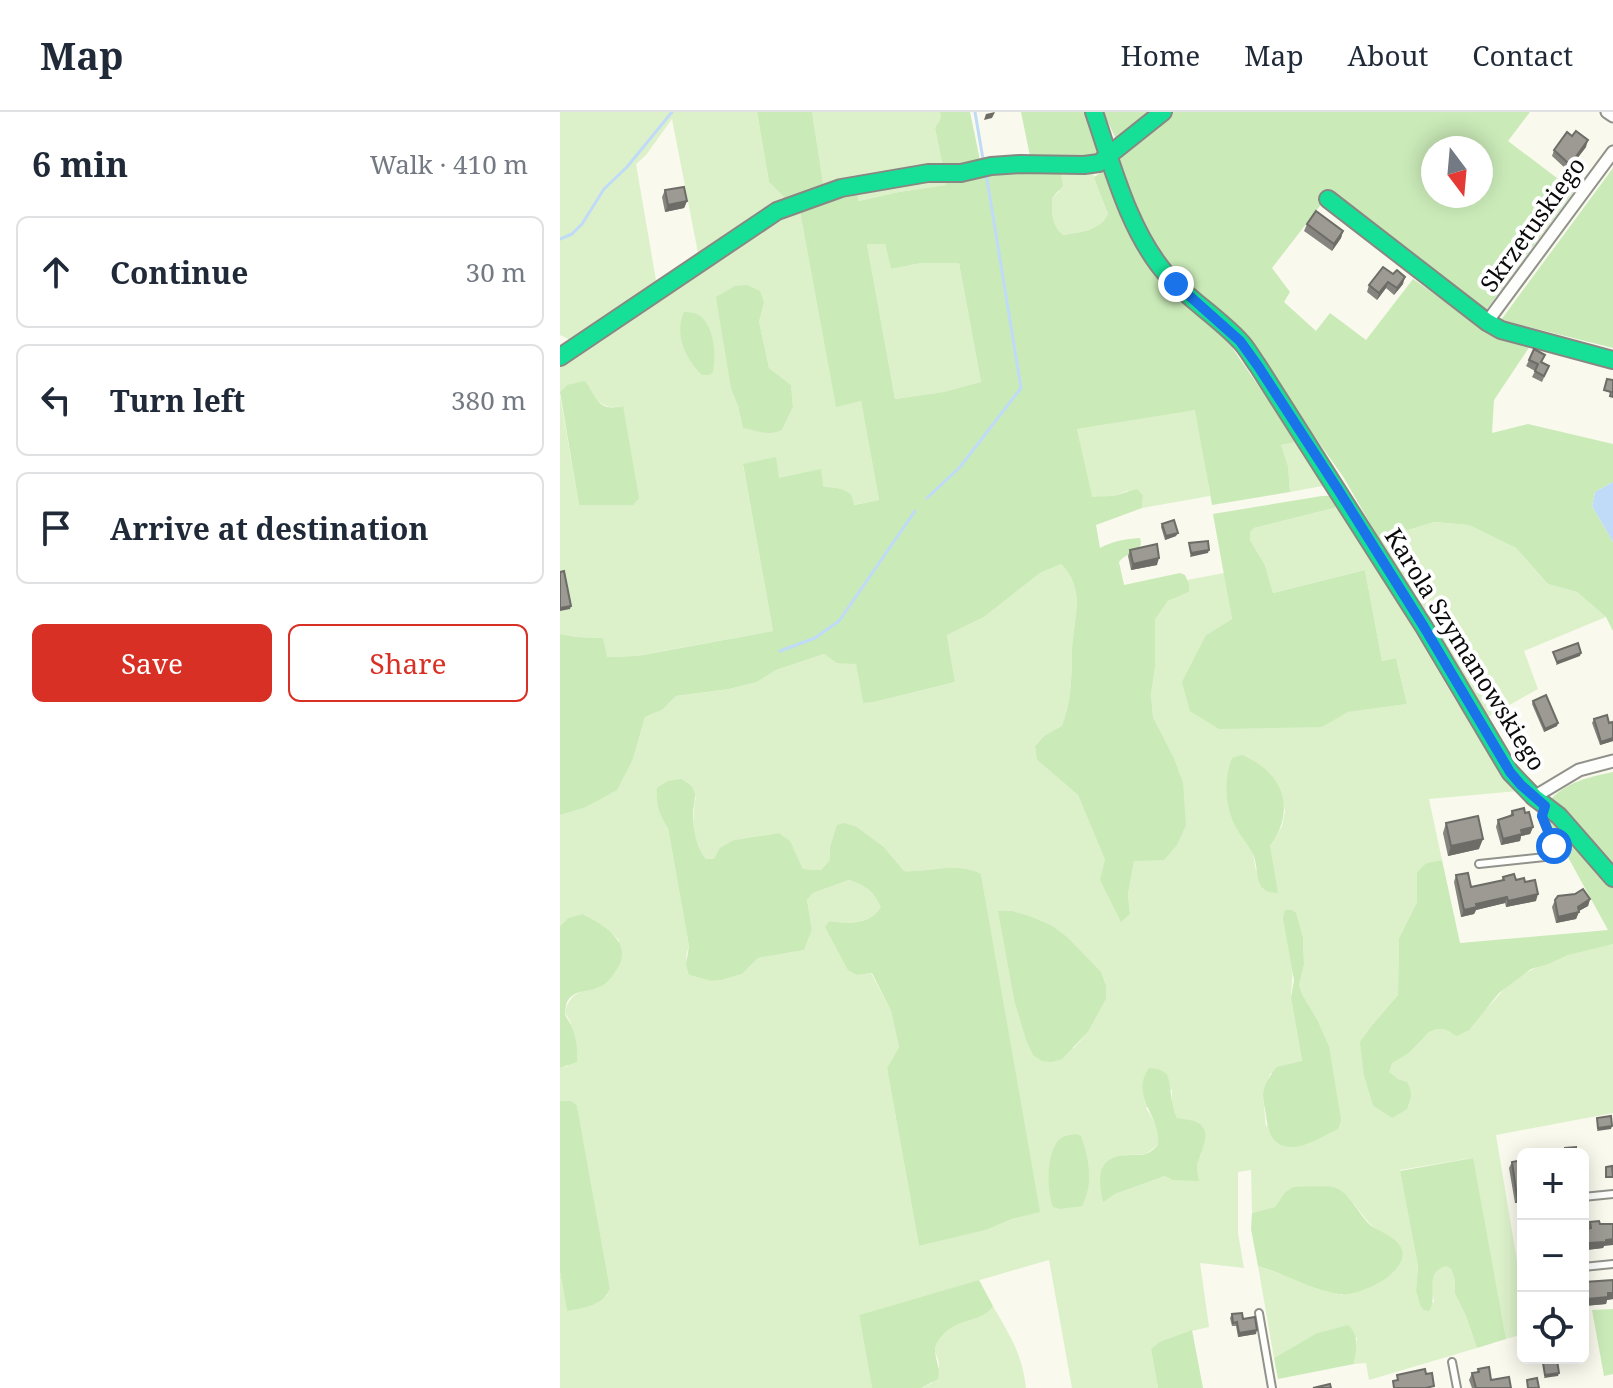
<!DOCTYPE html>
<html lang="en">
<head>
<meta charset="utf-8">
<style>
  :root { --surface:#fff; --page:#f2f2f3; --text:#1f2937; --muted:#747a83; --line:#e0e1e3; --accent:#d93025 }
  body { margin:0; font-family:"Noto Serif",serif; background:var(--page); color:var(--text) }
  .controls { position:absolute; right:24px; bottom:24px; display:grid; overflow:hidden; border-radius:12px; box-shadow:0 4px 20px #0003 }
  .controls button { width:72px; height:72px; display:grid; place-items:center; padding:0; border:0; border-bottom:2px solid var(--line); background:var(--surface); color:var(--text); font:40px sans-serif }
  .compass { position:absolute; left:861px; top:24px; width:72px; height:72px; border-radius:50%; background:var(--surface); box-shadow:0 4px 20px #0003; rotate:164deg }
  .stop { position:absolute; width:24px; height:24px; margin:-18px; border:6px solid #1a73e8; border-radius:50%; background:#fff }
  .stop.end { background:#1a73e8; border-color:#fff; box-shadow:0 2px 8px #0008 }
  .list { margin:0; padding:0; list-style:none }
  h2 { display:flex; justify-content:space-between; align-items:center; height:104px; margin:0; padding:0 32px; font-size:34px }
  h2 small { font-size:26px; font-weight:400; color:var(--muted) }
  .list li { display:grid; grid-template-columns:52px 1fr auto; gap:24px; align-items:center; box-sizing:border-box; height:112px; margin:0 16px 16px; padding:0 16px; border:2px solid var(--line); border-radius:12px }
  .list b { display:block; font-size:30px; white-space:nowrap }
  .list em { font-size:26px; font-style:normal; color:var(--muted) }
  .actions { display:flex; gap:16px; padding:24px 32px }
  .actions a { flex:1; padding:18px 0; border:2px solid var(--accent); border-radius:12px; text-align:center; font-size:28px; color:var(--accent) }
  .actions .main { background:var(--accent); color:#fff }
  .icon { flex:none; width:44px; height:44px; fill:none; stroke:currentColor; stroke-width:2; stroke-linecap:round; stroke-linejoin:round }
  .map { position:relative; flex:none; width:1053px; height:1276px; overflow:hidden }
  header { display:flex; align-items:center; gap:48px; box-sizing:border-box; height:112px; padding:0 40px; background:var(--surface); border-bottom:2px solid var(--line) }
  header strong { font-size:38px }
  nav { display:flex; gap:44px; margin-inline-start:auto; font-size:28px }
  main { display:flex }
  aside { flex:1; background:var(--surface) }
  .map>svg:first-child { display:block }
  .green { fill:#dcf1ca; fill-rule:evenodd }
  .forest { fill:#caeab8; fill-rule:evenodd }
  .water { fill:#c0dbf7 }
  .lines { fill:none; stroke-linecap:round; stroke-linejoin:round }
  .stream { stroke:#c0dbf7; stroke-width:3 }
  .lane-casing { stroke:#92928c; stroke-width:10 }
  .street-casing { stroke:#92928c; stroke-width:15 }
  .fast-casing { stroke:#888883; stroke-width:20 }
  .lane { stroke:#fefefc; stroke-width:6 }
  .street { stroke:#fefefc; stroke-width:11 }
  .fast { stroke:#16e098; stroke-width:16 }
  .wall { fill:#86847e }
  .shaded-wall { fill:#6d6c67 }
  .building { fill:#9c9a93; stroke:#6d6c67; stroke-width:2 }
  .route { stroke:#1a73e8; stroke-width:10 }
  .labels { text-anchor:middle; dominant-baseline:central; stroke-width:8; stroke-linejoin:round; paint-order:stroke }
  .street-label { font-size:24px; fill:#0a0a0a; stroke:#fff }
</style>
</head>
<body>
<header>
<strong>Map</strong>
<nav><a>Home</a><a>Map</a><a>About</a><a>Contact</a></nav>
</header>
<main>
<aside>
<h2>6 min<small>Walk · 410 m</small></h2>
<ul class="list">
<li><svg class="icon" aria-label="ahead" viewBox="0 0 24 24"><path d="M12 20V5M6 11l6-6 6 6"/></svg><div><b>Continue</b></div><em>30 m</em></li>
<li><svg class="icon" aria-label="left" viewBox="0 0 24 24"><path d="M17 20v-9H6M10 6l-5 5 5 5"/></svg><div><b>Turn left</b></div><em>380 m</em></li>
<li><svg class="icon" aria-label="arrive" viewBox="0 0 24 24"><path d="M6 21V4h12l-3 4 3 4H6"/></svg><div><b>Arrive at destination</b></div></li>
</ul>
<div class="actions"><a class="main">Save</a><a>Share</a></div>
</aside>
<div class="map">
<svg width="1053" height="1276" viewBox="0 0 1053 1276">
  <rect width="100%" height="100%" fill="#f9f9ed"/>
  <g class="green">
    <polygon points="0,0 197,0 209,70 223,84 226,90 139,146 112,7 86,43 76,52 97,174 13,229 0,223"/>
    <polygon points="252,0 380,0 381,6 375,16 383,56 264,77"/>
    <path d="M500,57L532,58L548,102C540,119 520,120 503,123C491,112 492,101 492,86L499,80Z"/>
    <polygon points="385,67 386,73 339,80 299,89 296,78"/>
    <path d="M239,94L276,294L301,289L319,388L293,393L291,382L282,377L219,366L183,353L213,519L76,544L46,545L43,526L17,525L0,522V284L19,393L63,294C45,298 37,291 30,276L7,273L0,280V249ZM204,191L199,210L209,256L231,273L233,295L222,318L183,316L178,294L171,277L165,234Z"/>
    <polygon points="307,132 325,132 331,157 361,151 399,151 421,270 383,280 335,287"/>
    <polygon points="636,297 650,384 582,396 583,383 567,379 553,384 531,386 517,317"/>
    <polygon points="737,330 768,373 730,380 728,354 721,333"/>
    <path d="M781,393L894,586L958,679L869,687L882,748L866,751L857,760V790L839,826L838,883L813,912L804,964L813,994L832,1006L847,970L838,967L828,960L832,950L849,941L869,920L877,917H885L890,921C902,913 916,906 927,896C936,888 942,877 953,869C980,850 1020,837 1053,832V1001L936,1023L963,1185V1222L946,1227L912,1046L840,1058L858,1154L856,1179L860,1193L874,1190C872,1176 869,1158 886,1154L891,1157L895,1168V1182L906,1204L917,1236L809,1268L806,1251L794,1252L797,1226L755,1222L714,1246L698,1154L782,1183L833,1127L820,1120L809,1111L788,1085L775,1076L733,1075L725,1080L715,1095L692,1101L691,1058L678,1060V1121L684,1156L640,1151L649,1215C628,1219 610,1226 591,1237L598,1276H512L489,1148L299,1203L312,1276H0V1160L7,1199L47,1184L50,1177L17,995L11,989H0V956L8,954L11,911L5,901C9,882 20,878 39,876L59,828L43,814L24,802L8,806L0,814V703L24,696L39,687L73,647L85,605L102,598L116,584L169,577L197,570L216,558L264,542L278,551H296L303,591L314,590L395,570L387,523L424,505L480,461L501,452C528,479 512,509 512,541C511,569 512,587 502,615L484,624L475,634L477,648L518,683L545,748L570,802L568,782L574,749L613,644L593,605L591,582L595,556L594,507L608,489L629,480L627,468L664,461L672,507L646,523L762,615L787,600L847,592L836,546L822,549L805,458L713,481L705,453L690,428V420L694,416L774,396ZM720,680L725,699L722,714L696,759L693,742ZM136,684C132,704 131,731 146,747H154L174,728L219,721L230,730L243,757L261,758L270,748V735L297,715L324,735L344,759C370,761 396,749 421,762L479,1100L452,1107L426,1118L359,1134L327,956L339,935L331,899L311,861L297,863L266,815L269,809C289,812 309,813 322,795C313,778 306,774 289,768L253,781L247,788L252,818L244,838L198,846L182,862L162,868L151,869L129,863L126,844L129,834L108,716ZM453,799L470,804L491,813L546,887L528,920L514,936L461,910L455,892ZM736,802L743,825L744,853L739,873L742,882L758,909L769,934L706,1015L703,984L710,962L742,950L731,886ZM612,977V995L617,1006C628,1010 632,1007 643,1015L637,1055L605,1064L555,1082L564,1043L586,1042L598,1033C601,1019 593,1007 586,996Z"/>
    <polygon points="874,410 909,413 956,436 988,472 1017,480 1046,505 964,539 978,577 926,606 819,427"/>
    <path d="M433,1194C450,1224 462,1241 466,1276H361L372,1271C374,1266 379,1258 379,1253C379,1245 373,1242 376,1234C388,1202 419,1215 433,1194Z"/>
  </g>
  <g class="forest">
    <polygon points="197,0 252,0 264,77 226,90 223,84 209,70"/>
    <polygon points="380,0 410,0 421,53 383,56 375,16 381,6"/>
    <polygon points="461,0 529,0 542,45 523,48 470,44"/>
    <polygon points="543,0 589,0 557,29"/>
    <path d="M609,0H970L948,29L1014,79L926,198L773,81L760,94L712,156L730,180L724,190L756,219L770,201L806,228L853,167L935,225L970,234L934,288L932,321L968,312L1053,332V370L1035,380L1032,394L1053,430V519L1046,505L1017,480L988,472L956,436L909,413L874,410L819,427L784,366L679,217L602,147L587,122L558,49ZM873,36H921V84H873Z"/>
    <polygon points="1053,56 1053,236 941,208"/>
    <path d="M500,57L503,74L492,86C492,101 491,112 503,123C520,120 540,119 548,102L534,65L547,57L571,112L602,173L645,208L671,234L737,330L721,333L728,354L730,380L652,393L635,298L517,317L532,385L553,384L577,377L583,383L582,396L536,413L540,436C553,429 565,427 580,426C585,441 566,440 559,450L564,473L620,461L625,463L629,472V480L608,489L595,507V556L591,582L593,605L613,644L623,671L626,713L617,733L604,748L574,749L568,782L570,802L561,810L540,768L545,748L518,683L477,648L475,634L484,624L502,614C512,587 511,569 512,541C512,509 528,479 501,452L480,461L424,505L387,523L395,570L314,590L303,591L296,552L277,551L264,542L216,558L197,570L169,577L116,584L102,598L85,605L73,647L57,678L24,696L0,703V522L17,525L43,526L47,545L77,544L213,519L183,352L216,345L219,366L261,357L263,374L282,377L291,382L294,393L319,388L301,289L276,295L239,94L296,78L299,89L339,80L386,73L385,67L433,59ZM307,132H325L331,157L361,151H399L421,270L383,280L335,287Z"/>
    <path d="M187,173L200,179L204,191L199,210L209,256L231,273L233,295L222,318C205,325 199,318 183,316L178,294L171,277L156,185L175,174Z"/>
    <path d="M124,200C127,200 134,201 137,202C155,212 156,243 153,260L149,263H142C125,247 114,221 124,200Z"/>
    <path d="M25,269C38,286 37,300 63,294L79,386L73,393H19L0,280L7,273Z"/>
    <polygon points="762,384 775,384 781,393 774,396 694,416 690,420 690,428 705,453 713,481 805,458 822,549 836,546 847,592 788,600 762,615 659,617 630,599 622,570 646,523 672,507 653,402"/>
    <path d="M682,643C723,660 737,697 710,734L718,781C691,781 701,757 692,740C688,732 682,726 678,719C665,697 663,670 672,646Z"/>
    <path d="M1053,660V759L988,690C1006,670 1028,665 1053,660Z"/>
    <path d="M121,667C123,668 131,673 132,675C138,683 133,693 133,702C133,717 136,736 146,747H154L160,736L174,728L219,721L230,729L243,757L261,758L270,748V735L277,713L284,711L297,715L324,735L344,759C370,761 396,749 421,762L480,1100L452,1107L426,1118L359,1134L327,956L339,935L331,899L312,861L297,863L288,858L265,815L269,809C289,812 310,813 321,795C313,778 306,774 289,768L253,781L247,788L252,818L244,838L198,846L182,862L162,868L151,869L129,863L126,853L129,834L108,716C99,702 96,692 97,676L108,669Z"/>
    <path d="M986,705H994L1053,774V832L1008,843L988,852L971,857L939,881L909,918L897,924L884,917H877L869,920L849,941L832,951L829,960L838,967L847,970C853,980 851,986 847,997L832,1006L813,994L804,964L800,930L813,912L838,883L839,826L857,790V760L866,751L882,748L900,831L1048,818Z"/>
    <path d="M725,798H732L736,801L743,825L744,853L739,873L742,882L758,909L769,934L781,1008L778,1017C764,1023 746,1036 730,1035C711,1034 708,1018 706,1003C705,996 703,990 703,983C704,973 710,963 717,955L742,949L731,886L734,868L723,806Z"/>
    <polygon points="438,799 453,799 470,804 491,813 507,825 541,860 546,874 546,887 528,920 502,947 492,950 482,949 473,943 467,930 455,892"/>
    <path d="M23,802C44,813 74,831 57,857C53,863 47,872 40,875C29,880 14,877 7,890C6,893 5,900 5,902C6,906 10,910 11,913C16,925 18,937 17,950L0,956V814L8,806Z"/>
    <path d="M589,956L598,957L607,962C612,977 610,992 617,1006C624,1008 630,1007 636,1010C656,1019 638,1041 637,1056C637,1060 638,1064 639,1069L613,1068L605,1064L555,1082L543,1090C538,1065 536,1044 569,1043C575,1042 583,1044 588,1041C591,1040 596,1035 598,1033C602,1005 569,984 589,956Z"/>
    <path d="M0,989H11L17,994L50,1177C44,1193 23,1196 7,1199L0,1160Z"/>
    <path d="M516,1022L521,1024C529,1048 534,1071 522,1094L500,1097L493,1095C487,1079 486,1043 498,1029C502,1024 509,1023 516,1022Z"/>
    <path d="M913,1046L946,1227L917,1236L906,1204L895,1182V1168L891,1157L886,1154C863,1161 879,1183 869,1199L864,1198L860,1193L856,1179L858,1154L840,1059Z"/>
    <path d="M733,1075C744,1075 766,1073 776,1076C790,1082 798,1101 809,1112C819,1120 838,1125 842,1138C848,1162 798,1185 779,1182C750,1177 726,1162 698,1154L691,1117L692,1101L715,1095L725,1080Z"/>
    <path d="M419,1168L433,1194C420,1214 392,1203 377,1231C371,1242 382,1255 378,1267L361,1276H312L299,1203Z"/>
    <polygon points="1053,1197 1053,1262 1044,1264 1032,1198"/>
    <path d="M788,1213C800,1224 796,1237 794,1252L718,1267L714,1246L755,1222Z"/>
    <polygon points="632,1218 643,1276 598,1276 591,1237 600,1230"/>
  </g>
  <polygon class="water" points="1053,370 1053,430 1032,394 1035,380"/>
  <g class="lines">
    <g class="stream">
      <polyline points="415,0 423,47"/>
      <polyline points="0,127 12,122 22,112 44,77 67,55 112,0"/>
      <polyline points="367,386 400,355 461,276 426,61"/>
      <polyline points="220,539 255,526 279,509 355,399"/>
    </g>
    <defs>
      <g id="lane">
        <polyline points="919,752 994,744 994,734 982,704 985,694"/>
        <polyline points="1023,1085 1053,1082"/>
        <polyline points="1023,1155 1053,1152"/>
        <polyline points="699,1201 712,1276"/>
        <polyline points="892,1250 897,1276"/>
      </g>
      <g id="street">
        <polyline points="1047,0 1053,4"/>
        <polyline points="927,210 1053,40"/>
        <polyline points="974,685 1019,658 1053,649"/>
      </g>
      <g id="fast">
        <path d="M534,0C552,53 569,120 607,163C628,187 658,205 680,229C687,236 692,246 698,254L864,515L950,660L974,685L999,704L1053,766"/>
        <polyline points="768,87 927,210 941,218 1053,248"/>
        <polyline points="0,245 217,99 281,76 368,61 401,61 431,54 460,52 524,53 539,51 603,0"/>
      </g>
    </defs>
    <use href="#lane" class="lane-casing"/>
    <use href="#street" class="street-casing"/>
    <use href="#fast" class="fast-casing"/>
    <use href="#lane" class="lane"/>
    <use href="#street" class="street"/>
    <use href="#fast" class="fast"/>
  </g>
  <g class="wall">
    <polygon points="1026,35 1009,57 1007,55 1006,57 992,44 994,38"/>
    <polygon points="105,78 127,89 124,96 105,100 102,85"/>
    <polygon points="747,112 783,119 781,126 772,139 744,119"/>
    <polygon points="833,162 843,172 834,183 826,176 817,188 807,180 809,173"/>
    <polygon points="969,248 982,250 989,254 982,270 972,265 975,259 966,254"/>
    <polygon points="602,412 616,424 605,428 601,415"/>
    <polygon points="570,438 597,453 571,458 568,444"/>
    <polygon points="973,589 997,614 984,620 972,592"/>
    <polygon points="1034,607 1053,612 1053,629 1040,633 1032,611"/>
    <polygon points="952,699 965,701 973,715 970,722 961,724 960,729 941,733 936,715 938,708 950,704"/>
    <polygon points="886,711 919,737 888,744 883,721"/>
    <polygon points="896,763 911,775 942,768 943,765 965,770 976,789 946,795 945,791 916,798 914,802 901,805 894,770"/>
    <polygon points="1030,787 1028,794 1019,799 1016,807 996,811 992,795 995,788"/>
    <polygon points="963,1048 963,1090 955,1091 949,1056 952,1050"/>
    <polygon points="1030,1110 1044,1134 1043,1136 1026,1138 1024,1124"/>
    <polygon points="1053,1168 1053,1187 1047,1188 1046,1192 1024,1194 1023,1176 1025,1170"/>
    <polygon points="672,1202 683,1207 696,1222 678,1225 676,1214 672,1214 670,1206"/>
    <polygon points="918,1257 931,1268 951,1276 912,1276 909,1268 912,1261 917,1260"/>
  </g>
  <g class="shaded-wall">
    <polygon points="435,0 432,6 424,8 426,2"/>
    <polygon points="1028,28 1026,35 1009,57 1012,50"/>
    <polygon points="127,89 124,96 105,100 108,93"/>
    <polygon points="783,119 781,126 772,139 774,132"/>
    <polygon points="845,165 843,172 834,183 837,176"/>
    <polygon points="828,170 826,176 817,188 819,181"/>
    <polygon points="618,421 616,424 605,428 606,424"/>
    <polygon points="649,438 648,441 630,445 631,441"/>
    <polygon points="599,446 597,453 571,458 573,452"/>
    <polygon points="11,494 10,497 0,499 0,496"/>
    <polygon points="1021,541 1020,544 996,553 997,550"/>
    <polygon points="998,611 997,614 984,620 985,617"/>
    <polygon points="1053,626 1053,629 1040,633 1041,630"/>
    <polygon points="973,715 970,722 961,724 960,729 941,733 943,727 961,718"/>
    <polygon points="923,727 919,737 888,744 891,734"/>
    <polygon points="978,782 976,789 946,795 948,789"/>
    <polygon points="947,785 945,791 916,798 914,802 901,805 904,798 916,792"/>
    <polygon points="1030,787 1028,794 1017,800 1019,800 1016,807 996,811 998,805"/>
    <polygon points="1052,1014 1051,1017 1037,1019 1038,1016"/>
    <polygon points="963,1084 963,1090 955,1091 957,1085"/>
    <polygon points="1053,1127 1053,1133 1044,1134 1043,1136 1026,1138 1028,1131"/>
    <polygon points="1048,1181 1053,1181 1053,1187 1047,1188 1046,1192 1024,1194 1027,1187"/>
    <polygon points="697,1218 696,1222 678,1225 679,1221"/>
    <polygon points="999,1261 998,1264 984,1266 985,1263"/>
  </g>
  <g class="building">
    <polygon points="1016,19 1028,28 1012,50 1010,49 1008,51 994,38 1007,20 1012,24"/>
    <polygon points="124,75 127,89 108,93 105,78"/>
    <polygon points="756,99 783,119 774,132 747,112"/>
    <polygon points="823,155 833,162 837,158 845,165 837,176 828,170 819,181 809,173"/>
    <polygon points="974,237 985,243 981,250 989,254 984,264 975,259 978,252 969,248"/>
    <polygon points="1047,267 1053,268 1053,285 1050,284 1051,280 1044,278"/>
    <polygon points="614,408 618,421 606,424 602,412"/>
    <polygon points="648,429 649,438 631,441 629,431"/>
    <polygon points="597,432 599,446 573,452 570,438"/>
    <polygon points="4,459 11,494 0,496 0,460"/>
    <polygon points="1018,531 1021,541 997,550 993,540"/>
    <polygon points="986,583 998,611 985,617 973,589"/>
    <polygon points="1047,603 1049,611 1052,610 1053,612 1053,626 1041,630 1034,607"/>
    <polygon points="964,696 965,701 969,700 973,715 961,718 962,722 943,727 938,708 953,703 952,699"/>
    <polygon points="918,704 923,727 891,734 886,711"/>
    <polygon points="908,761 911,775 944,768 943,765 954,762 956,768 964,766 965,770 975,768 978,782 948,789 947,785 916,792 917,795 904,798 896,763"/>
    <polygon points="1023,777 1030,787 1018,795 1019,800 998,805 995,788 998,784 1015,782"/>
    <polygon points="1051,1004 1052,1014 1038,1016 1037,1006"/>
    <polygon points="1016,1035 1016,1042 1005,1042 1005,1036"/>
    <polygon points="963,1048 963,1084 957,1085 952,1050"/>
    <polygon points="1052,1054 1053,1065 1046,1065 1046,1055"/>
    <polygon points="1039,1109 1040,1112 1053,1112 1053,1127 1046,1128 1046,1130 1028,1131 1027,1117 1031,1116 1030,1110"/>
    <polygon points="1053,1168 1053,1181 1048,1181 1048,1185 1027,1187 1025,1170"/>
    <polygon points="682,1201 683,1207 695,1205 697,1218 679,1221 677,1210 673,1211 672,1202"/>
    <polygon points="997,1248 999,1261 985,1263 983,1251"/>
    <polygon points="929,1255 931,1268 949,1265 951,1276 916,1276 912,1261 919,1260 918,1257"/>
    <polygon points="865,1257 866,1262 872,1261 874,1274 866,1276 834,1276 833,1269 838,1268 837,1263"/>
    <polygon points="977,1266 979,1276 968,1276 967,1268"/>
    <polygon points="770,1272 771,1276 753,1276"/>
  </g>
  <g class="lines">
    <polyline class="route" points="616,172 680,229 698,254 777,376 864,515 950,660 961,673 985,694 982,704 994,734"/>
  </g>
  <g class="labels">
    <g class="street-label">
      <text transform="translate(972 112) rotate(-54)">Skrzetuskiego</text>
      <text transform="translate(906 537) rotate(58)">Karola Szymanowskiego</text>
    </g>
  </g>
</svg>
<div class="controls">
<button>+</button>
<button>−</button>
<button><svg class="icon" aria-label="locate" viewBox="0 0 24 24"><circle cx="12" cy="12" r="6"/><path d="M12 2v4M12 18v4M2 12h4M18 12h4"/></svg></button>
</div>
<svg class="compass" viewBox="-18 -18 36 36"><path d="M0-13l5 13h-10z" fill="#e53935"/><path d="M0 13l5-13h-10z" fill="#747a83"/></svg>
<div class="stop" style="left:994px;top:734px"></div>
<div class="stop end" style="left:616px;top:172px"></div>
</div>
</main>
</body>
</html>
